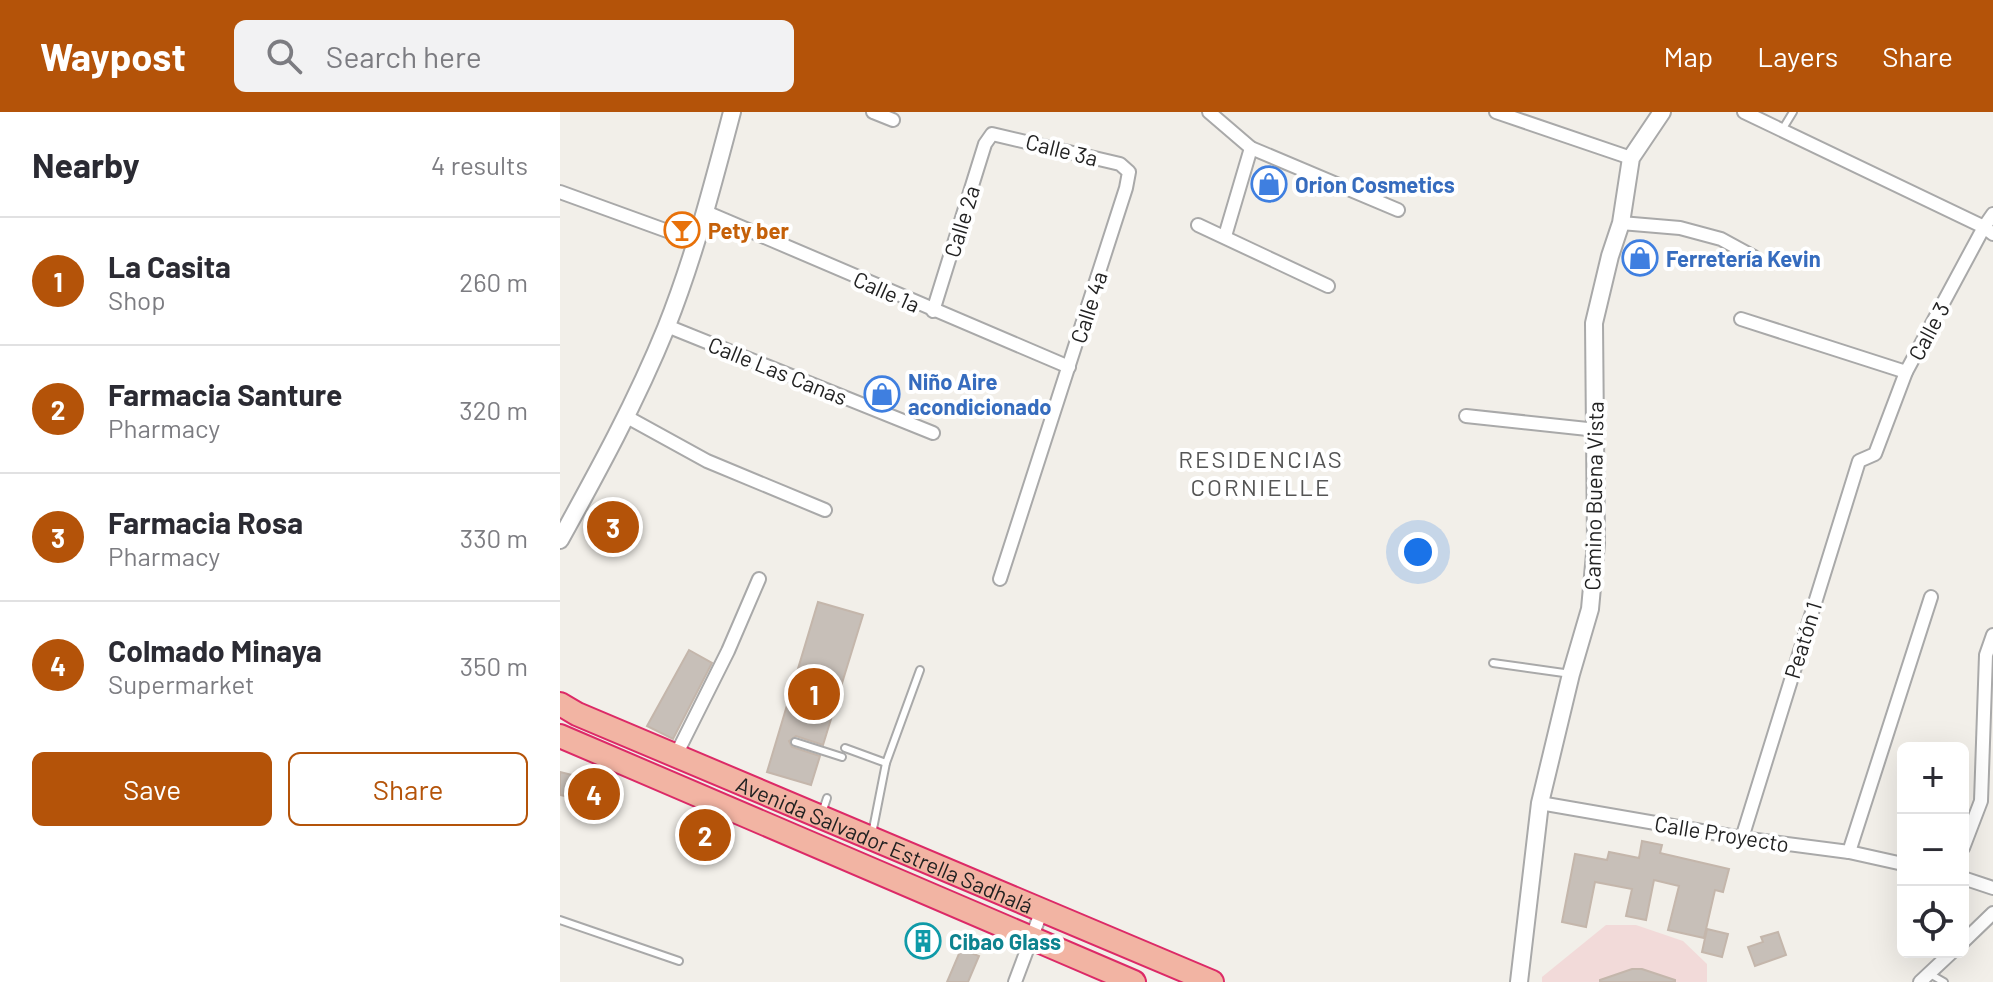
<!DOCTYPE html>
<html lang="en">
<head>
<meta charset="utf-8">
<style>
  :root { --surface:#fff; --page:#f2f2f3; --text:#2b2b33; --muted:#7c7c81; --line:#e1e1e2; --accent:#b45309 }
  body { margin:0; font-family:Barlow,sans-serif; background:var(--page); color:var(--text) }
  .controls { position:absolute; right:24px; bottom:24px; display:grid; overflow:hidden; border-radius:12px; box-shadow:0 8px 32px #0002 }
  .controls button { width:72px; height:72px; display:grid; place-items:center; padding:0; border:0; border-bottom:2px solid var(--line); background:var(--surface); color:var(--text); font:40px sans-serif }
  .you { position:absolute; left:858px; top:440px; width:28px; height:28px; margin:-20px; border:6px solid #fff; border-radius:50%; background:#1a73e8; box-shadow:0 0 0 12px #1a73e833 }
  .badge { display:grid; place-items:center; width:52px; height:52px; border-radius:50%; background:var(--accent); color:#fff; font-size:26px; font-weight:700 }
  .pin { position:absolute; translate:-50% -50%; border:4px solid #fff; box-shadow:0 2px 8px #0006 }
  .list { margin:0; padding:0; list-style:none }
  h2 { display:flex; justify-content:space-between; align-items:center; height:104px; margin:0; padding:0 32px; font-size:34px }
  h2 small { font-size:26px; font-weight:400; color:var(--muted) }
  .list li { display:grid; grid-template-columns:52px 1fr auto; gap:24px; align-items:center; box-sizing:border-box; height:128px; padding:0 32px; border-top:2px solid var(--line) }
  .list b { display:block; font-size:30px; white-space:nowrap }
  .list p { margin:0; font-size:26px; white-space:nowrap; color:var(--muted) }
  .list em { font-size:26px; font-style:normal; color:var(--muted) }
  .actions { display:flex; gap:16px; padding:24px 32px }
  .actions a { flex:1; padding:18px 0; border:2px solid var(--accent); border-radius:12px; text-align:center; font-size:28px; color:var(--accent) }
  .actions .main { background:var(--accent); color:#fff }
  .icon { flex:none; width:44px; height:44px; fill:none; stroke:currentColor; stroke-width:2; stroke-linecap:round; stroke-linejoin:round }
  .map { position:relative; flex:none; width:1433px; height:870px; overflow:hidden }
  header { display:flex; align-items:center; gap:48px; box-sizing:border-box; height:112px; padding:0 40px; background:var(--accent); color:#fff }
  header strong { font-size:38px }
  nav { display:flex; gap:44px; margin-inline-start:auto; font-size:28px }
  .search { width:560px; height:72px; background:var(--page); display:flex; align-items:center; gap:20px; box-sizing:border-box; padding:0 28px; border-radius:12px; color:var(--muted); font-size:30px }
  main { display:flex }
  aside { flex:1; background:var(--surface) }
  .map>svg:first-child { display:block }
  .commercial { fill:#f2dad9 }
  .building { fill:#c7bfb8; stroke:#c4b6ab; stroke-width:2 }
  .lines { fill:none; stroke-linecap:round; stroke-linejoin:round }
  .service-casing { stroke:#a9a9a9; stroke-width:10 }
  .minor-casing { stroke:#a9a9a9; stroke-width:16 }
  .tertiary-casing { stroke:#a9a9a9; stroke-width:20 }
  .trunk-casing { stroke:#dc2a67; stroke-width:26 }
  .service { stroke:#fff; stroke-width:6 }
  .minor { stroke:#fff; stroke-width:12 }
  .tertiary { stroke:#fff; stroke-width:16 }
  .trunk { stroke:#f2b4a3; stroke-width:22 }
  .labels { text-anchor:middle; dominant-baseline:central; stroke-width:8; stroke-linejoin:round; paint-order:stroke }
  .street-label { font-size:22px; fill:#222; stroke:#fff }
  .shop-label { font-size:22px; font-weight:bold; fill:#366cbe; stroke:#fff; text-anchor:start }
  .food-label { font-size:22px; font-weight:bold; fill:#c56008; stroke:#fff; text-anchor:start }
  .culture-label { font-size:22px; font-weight:bold; fill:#0d838f; stroke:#fff; text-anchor:start }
  .neighbourhood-label { font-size:24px; letter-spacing:2px; fill:#555; stroke:#fff }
</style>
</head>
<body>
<header>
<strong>Waypost</strong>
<div class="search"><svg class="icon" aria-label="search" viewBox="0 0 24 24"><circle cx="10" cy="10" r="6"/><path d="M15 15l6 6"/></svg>Search here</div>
<nav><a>Map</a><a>Layers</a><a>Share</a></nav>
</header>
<main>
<aside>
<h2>Nearby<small>4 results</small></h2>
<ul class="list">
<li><span class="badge">1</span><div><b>La Casita</b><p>Shop</p></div><em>260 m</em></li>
<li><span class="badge">2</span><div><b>Farmacia Santure</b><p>Pharmacy</p></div><em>320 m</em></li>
<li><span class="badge">3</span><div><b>Farmacia Rosa</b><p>Pharmacy</p></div><em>330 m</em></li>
<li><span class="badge">4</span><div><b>Colmado Minaya</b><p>Supermarket</p></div><em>350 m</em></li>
</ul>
<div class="actions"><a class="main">Save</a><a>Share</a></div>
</aside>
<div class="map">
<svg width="1433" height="870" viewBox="0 0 1433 870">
  <rect width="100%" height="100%" fill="#f2efe9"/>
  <polygon class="commercial" points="1046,813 1076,813 1123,829 1147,852 1147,870 982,870 982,865"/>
  <g class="building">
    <polygon points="258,490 303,503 263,633 236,624 229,629 232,635 260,644 251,673 207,660"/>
    <polygon points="129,538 152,551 113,627 87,614"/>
    <polygon points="0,660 20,665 19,670 43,676 39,691 0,683"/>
    <polygon points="1082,729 1102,733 1100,741 1169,757 1163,780 1155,778 1144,826 1108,818 1119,774 1094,768 1086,808 1066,804 1072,777 1035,770 1026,815 1002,810 1015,742 1047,748 1049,740 1079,746"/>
    <polygon points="356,816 378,824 370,843 349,835"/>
    <polygon points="1147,817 1168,822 1162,845 1142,840"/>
    <polygon points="1218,820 1226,843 1195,854 1188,835 1203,830 1201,825"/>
    <polygon points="401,837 419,844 408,870 387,870"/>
    <polygon points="1072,857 1082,857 1115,868 1115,870 1040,870 1040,868"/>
  </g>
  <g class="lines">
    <defs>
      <g id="service">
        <polyline points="1222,18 1233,0"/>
        <polyline points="933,551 1011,562"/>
        <polyline points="235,630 282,645"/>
        <polyline points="285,636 326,651"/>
        <polyline points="262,701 267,686"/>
        <polyline points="312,722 326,651 360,558"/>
        <polyline points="0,808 119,849"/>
        <polyline points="1370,862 1384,870"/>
      </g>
      <g id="minor">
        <polyline points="313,0 333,8"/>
        <polyline points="649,0 691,36 838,98"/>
        <polyline points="936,0 1071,46"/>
        <polyline points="1184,0 1424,115 1433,122"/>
        <polyline points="0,80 135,129"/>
        <polyline points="146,100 509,255"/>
        <polyline points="1061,111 1120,116 1161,127 1194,145"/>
        <polyline points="638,113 768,174"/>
        <polyline points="665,124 691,36"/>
        <polyline points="373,199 425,32 432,22 560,52 569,60 566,76 440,467"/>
        <polyline points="1181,207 1346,260"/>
        <polyline points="107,214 373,321"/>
        <polyline points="906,304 1037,318"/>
        <polyline points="67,305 147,349 265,398"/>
        <polyline points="116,643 168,539 199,467"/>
        <polyline points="980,691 1182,726 1289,740 1343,752"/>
        <polyline points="1182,726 1299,349 1315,342 1346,260 1424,115 1433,102"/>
        <polyline points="1403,736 1421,689 1426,543 1433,523"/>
        <polyline points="1289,740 1371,485"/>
        <polyline points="1403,766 1433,776"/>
        <polyline points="1403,830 1433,801"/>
        <polyline points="455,870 482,798"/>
        <polyline points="1360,870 1392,840"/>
      </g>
      <g id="tertiary">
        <path d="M0,428C38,359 76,290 106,216C134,146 153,72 172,0"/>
        <polyline points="959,870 980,691 1011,562 1030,497 1036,431 1034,211 1050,144 1061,111 1071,46 1102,0"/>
      </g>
      <g id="trunk">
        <path id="s1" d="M0,592L17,602L652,870"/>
        <polyline points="0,624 574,870"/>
      </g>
    </defs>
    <use href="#service" class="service-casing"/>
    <use href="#minor" class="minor-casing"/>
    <use href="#tertiary" class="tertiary-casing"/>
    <use href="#trunk" class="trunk-casing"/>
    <use href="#service" class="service"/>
    <use href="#minor" class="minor"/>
    <use href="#tertiary" class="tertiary"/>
    <use href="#trunk" class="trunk"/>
  </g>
  <defs>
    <symbol id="shop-ring" viewBox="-11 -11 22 22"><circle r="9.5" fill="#fff" stroke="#3f7fe0" stroke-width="1.5"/><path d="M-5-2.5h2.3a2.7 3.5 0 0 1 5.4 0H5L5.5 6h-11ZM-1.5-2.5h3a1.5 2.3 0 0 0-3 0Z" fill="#3f7fe0"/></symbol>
    <symbol id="bar-ring" viewBox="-11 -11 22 22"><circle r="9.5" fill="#fff" stroke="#e8710a" stroke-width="1.5"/><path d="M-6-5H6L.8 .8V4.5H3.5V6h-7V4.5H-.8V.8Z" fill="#e8710a"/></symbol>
    <symbol id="building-ring" viewBox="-11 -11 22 22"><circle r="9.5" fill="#fff" stroke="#0f9aa8" stroke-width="1.5"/><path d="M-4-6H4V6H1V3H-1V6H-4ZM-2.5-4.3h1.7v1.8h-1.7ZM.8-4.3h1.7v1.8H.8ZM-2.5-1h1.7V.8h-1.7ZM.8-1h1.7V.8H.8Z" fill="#0f9aa8"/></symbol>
  </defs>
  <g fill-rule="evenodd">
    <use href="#shop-ring" x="689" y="52" width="40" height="40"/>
    <use href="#bar-ring" x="102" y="98" width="40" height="40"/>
    <use href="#shop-ring" x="1060" y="126" width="40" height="40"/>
    <use href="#shop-ring" x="302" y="262" width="40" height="40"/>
    <use href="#building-ring" x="343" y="809" width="40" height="40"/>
  </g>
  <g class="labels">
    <g class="street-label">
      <text transform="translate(502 37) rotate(14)">Calle 3a</text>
      <text transform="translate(401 109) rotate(-73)">Calle 2a</text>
      <text transform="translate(327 179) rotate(24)">Calle 1a</text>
      <text transform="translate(528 195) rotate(-72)">Calle 4a</text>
      <text transform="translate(1368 219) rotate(-62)">Calle 3</text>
      <text transform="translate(218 258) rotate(22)">Calle Las Canas</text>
      <text transform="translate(1033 384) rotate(-89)">Camino Buena Vista</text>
      <text transform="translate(1242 528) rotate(-73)">Peatón 1</text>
      <text transform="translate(1162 721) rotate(9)">Calle Proyecto</text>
      <text stroke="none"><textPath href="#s1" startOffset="354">Avenida Salvador Estrella Sadhalá</textPath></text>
    </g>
    <g class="shop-label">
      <text x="735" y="72">Orion Cosmetics</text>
      <text x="1106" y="146">Ferretería Kevin</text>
      <text x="348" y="269">Niño Aire<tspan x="348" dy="25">acondicionado</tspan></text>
    </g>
    <g class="food-label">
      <text x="148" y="118">Pety ber</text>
    </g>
    <g class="culture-label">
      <text x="389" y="829">Cibao Glass</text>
    </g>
    <g class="neighbourhood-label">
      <text x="701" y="346">RESIDENCIAS<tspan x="701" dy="28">CORNIELLE</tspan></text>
    </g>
  </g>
</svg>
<div class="controls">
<button>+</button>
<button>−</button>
<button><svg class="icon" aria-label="locate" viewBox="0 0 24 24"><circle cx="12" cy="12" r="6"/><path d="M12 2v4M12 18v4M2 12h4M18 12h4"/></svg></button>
</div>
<div class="you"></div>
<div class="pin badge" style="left:254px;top:582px">1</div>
<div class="pin badge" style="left:145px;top:723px">2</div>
<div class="pin badge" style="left:53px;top:415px">3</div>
<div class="pin badge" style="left:34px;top:682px">4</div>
</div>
</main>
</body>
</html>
